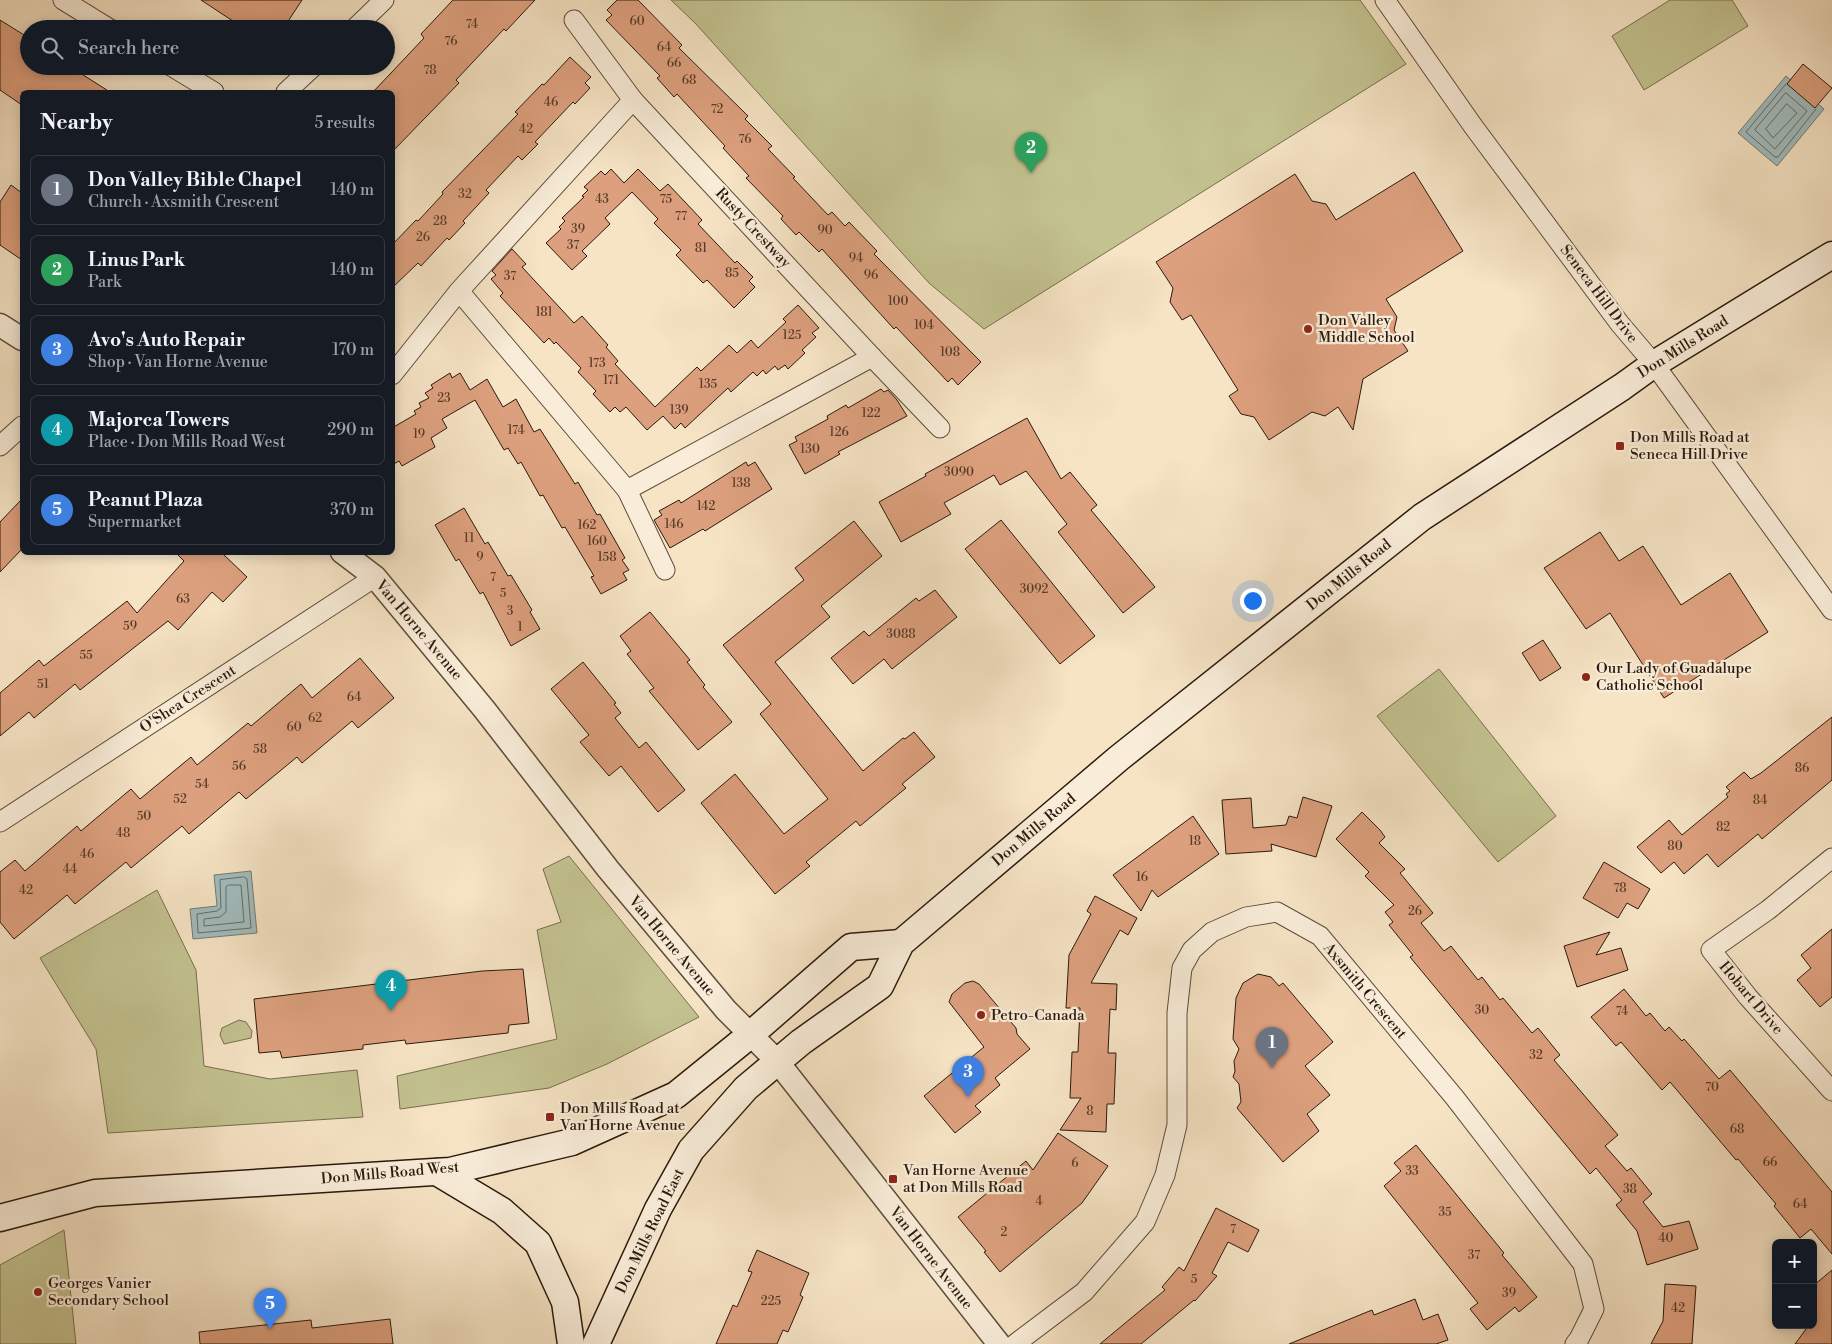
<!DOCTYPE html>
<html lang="en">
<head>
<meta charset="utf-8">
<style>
  :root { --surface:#171b24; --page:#20242c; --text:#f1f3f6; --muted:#9ea1a6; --line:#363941; --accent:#2563eb }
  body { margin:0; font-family:"Libre Bodoni",serif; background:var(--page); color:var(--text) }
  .controls { position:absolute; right:15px; bottom:15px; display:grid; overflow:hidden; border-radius:8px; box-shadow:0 2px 12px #0003 }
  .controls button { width:45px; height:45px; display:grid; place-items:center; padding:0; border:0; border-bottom:1px solid var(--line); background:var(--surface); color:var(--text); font:25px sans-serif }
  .you { position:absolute; left:1252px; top:600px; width:18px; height:18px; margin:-12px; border:4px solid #fff; border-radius:50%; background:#1a73e8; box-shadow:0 0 0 8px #1a73e833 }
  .badge { display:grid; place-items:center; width:32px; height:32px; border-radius:50%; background:var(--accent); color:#fff; font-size:16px; font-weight:700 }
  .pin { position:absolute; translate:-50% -41px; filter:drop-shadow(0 1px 2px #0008) }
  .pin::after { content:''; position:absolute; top:26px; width:18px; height:15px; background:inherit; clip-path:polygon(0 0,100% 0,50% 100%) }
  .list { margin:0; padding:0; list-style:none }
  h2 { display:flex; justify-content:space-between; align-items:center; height:65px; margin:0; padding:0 20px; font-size:21px }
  h2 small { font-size:16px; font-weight:400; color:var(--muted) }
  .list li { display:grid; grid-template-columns:32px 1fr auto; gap:15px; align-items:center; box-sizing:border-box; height:70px; margin:0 10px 10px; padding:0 10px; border:1px solid var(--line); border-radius:8px }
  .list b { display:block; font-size:19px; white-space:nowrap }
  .list p { margin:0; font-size:16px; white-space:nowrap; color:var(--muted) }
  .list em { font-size:16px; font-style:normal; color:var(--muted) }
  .icon { flex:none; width:28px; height:28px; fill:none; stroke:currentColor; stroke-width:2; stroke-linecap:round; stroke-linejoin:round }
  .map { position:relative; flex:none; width:1832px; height:1344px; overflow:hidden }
  .search { position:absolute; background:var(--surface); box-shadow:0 2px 12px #0003; left:20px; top:20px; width:375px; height:55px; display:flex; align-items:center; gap:12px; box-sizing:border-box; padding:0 18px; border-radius:28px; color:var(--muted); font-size:19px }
  .panel { position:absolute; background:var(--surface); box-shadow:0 2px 12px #0003; left:20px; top:90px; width:375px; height:465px; border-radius:8px }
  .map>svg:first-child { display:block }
  .green { fill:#c3c290; stroke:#786e4e }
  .water { fill:#a1bcbe; stroke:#727b77 }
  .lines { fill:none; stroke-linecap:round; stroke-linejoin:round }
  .shore { stroke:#666a65; stroke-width:1 }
  .building { fill:#dda07e; stroke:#2c190c }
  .minor-casing { stroke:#5e4c3a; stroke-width:21 }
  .tertiary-casing { stroke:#5e4c3a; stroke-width:25 }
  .secondary-casing { stroke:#2c190c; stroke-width:29 }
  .minor { stroke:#f9edd9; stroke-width:19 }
  .tertiary { stroke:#f9edd9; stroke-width:22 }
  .secondary { stroke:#f9edd9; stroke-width:26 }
  .poi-dot { fill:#8f2418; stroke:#f9edd9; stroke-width:2 }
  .labels { text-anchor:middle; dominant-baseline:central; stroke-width:4.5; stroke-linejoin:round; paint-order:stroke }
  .number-label { font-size:12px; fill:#583b28 }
  .street-label { font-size:15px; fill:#2c190c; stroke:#f9edd9 }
  .poi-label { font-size:15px; fill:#2c190c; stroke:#f9edd9; text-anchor:start }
</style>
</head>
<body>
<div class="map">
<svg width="1832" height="1344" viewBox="0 0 1832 1344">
  <rect width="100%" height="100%" fill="#f6e4c5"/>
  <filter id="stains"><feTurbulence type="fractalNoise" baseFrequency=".004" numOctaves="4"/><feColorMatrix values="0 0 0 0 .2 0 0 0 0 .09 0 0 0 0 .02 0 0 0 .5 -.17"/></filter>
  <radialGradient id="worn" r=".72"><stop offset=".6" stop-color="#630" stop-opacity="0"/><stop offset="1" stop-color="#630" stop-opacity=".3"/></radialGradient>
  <g class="green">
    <polygon points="671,0 1360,0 1406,64 984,329 929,283 696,24"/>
    <polygon points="1670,0 1732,0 1748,26 1644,90 1612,36"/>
    <polygon points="1439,669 1556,816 1498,862 1377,716"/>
    <polygon points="569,856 699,1017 607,1064 549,1088 400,1109 397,1076 557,1039 537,930 561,922 543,869"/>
    <polygon points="157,890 196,970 204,1066 270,1079 357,1070 363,1117 108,1133 96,1049 40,958"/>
    <polygon points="239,1020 246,1022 252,1031 251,1038 224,1044 220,1035 222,1028"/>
    <polygon points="64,1230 76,1344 0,1344 0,1265"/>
  </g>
  <g class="water">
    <polygon points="1786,76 1824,109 1777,166 1738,133"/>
    <polygon points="251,871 257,933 193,939 190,909 217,906 214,875"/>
  </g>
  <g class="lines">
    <g class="shore">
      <polyline points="1786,84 1746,132 1775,157 1778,157 1816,109"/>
      <polygon points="1786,93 1807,111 1775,149 1755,130"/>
      <polygon points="1787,104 1797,113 1773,138 1766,129"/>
      <polygon points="244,877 247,879 251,928 198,933 197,914 217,911 221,908 220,880"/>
      <polygon points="229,885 241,885 244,922 204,926 204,919 220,917 226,912 226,887"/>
    </g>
  </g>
  <g class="building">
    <polygon points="201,0 302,0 283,29 245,29"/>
    <polygon points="453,0 535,0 506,31 504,29 456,80 459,83 392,152 392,92 373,92 424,38 421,34"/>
    <polygon points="617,0 638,0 682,45 679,48 748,116 745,119 772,146 768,149 795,177 793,178 828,215 832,212 845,226 849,222 877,251 874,254 981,362 958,385 952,378 948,382 896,327 894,329 822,249 819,252 799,232 796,235 781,219 783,216 746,178 749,176 723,148 725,146 677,94 674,97 657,78 660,76 606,20 612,15 607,10"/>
    <polygon points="0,20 29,38 29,66 69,66 110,92 22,92 22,105 0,90"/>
    <polygon points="570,57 591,77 585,83 590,88 575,104 573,102 535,142 538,144 522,160 518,156 486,190 489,193 463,221 465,223 449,240 447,238 421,266 418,263 392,288 392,245 416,220 418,221 443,194 442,192 518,114 515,112 542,84 544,85"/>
    <polygon points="1803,64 1832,88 1815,108 1787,84"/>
    <polygon points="611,169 624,183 638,169 660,191 668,184 702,220 698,224 735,263 737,261 753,277 749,281 755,287 734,308 707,280 703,283 676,255 681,250 654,223 658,219 632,192 605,218 610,224 582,251 587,256 572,270 546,243 561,229 559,227 565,221 562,218 584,197 582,196 588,190 584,187 601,171 605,175"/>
    <polygon points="1414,172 1463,251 1386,299 1397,317 1394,330 1408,351 1363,379 1353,430 1338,407 1325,416 1312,412 1269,440 1254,417 1241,414 1229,396 1238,390 1191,315 1182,320 1170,302 1173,288 1156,262 1295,174 1312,201 1326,204 1336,220"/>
    <polygon points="11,185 22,193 22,260 0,245 0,202"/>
    <polygon points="512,249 526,264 522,267 574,323 582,316 608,345 606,347 618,361 615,364 655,407 697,367 701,371 729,345 737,353 751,340 758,348 786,322 783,319 798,305 819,328 812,333 816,337 802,350 805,353 788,369 785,365 778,370 775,366 766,374 763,370 757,376 753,372 731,392 728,388 685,428 681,423 675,429 663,416 647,430 626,407 620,412 615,407 610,412 593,394 596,391 578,372 581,368 556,342 554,344 549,338 544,343 500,296 503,293 491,279 496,275 492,271"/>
    <polygon points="450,373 452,378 460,373 470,390 487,379 503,407 516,399 534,432 540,429 575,484 578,482 597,515 600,514 625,558 622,560 629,570 623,573 627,580 601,594 591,577 594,576 565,527 562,528 543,495 540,496 521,462 518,464 508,448 504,450 475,400 442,419 447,428 431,438 435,447 402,466 399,461 392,465 392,428 416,414 414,411 421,407 419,403 429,398 425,393 433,388 431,385"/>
    <polygon points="881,389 884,392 888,390 897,400 907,416 838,452 840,454 805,474 789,445 797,441 795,437 828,419 827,416 846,405 848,408"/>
    <polygon points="1027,418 1061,479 1070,472 1097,505 1091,510 1155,587 1123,613 1058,532 1067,524 1026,471 1000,485 994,475 944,503 951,514 901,542 879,502 926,476 925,474"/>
    <polygon points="746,462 748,466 755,462 772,489 705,531 703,529 670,548 654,520 662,515 659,511 679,500 681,503"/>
    <polygon points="22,499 22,549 0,572 0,522"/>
    <polygon points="464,508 485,544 488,542 508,576 511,575 532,610 530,612 540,629 511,646 483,592 480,594 459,559 456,561 435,525"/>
    <polygon points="1001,520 1095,636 1060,664 965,549"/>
    <polygon points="854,521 882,556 821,606 830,617 775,662 863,771 903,738 905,739 914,732 935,757 902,784 906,788 860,826 856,821 806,862 810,866 775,894 701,803 735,774 784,834 828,799 760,714 771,704 723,645 804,580 795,568"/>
    <polygon points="1600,532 1619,561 1643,546 1681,605 1730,573 1768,632 1664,698 1610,613 1586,629 1544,568"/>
    <polygon points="175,552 221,552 247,577 223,602 212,592 178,630 168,621 80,690 75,684 34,718 29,712 0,736 0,693 39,660 44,666 127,601 137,613 184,561"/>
    <polygon points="935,590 957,617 892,669 884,659 853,684 831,658 864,631 869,636 916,598 919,601"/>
    <polygon points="650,612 690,660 687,662 705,685 703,687 732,722 698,750 649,691 654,688 627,654 631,651 620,636"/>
    <polygon points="1543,640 1561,668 1540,681 1522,653"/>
    <polygon points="360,658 394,698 358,728 352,721 302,763 297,757 246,799 239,792 189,834 182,826 131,868 126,862 75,904 67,895 14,939 0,922 0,872 15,860 25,871 77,826 81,831 131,789 140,799 191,757 197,765 248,723 251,726 301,684 312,698"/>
    <polygon points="583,662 616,703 614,704 621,713 615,718 639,748 646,742 685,790 658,812 621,766 609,776 580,742 589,735 551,689"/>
    <polygon points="1832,717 1832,780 1762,839 1758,834 1718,867 1707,854 1684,874 1674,862 1661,873 1637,847 1669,820 1682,835 1728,797 1726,794 1730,791 1726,787 1744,772 1751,779 1761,773"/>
    <polygon points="1303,797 1332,806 1316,857 1271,844 1272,851 1226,854 1222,800 1251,798 1253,828 1286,825 1289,816 1297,818"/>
    <polygon points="1362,812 1380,830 1385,837 1379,843 1405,869 1400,873 1433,913 1421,923 1444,951 1451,946 1478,980 1482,977 1500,1000 1503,998 1532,1033 1538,1028 1560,1055 1554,1060 1618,1135 1605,1146 1627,1171 1631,1168 1652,1194 1643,1202 1663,1227 1689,1221 1698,1249 1647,1265 1637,1231 1616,1205 1622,1200 1596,1168 1590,1174 1410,957 1413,955 1389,925 1393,922 1385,912 1394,905 1365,876 1369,872 1336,839"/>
    <polygon points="1193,816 1219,854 1158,897 1152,890 1141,911 1113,875"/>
    <polygon points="1604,862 1650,889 1638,909 1627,903 1618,918 1583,898"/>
    <polygon points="1095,896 1137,918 1128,935 1120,930 1091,983 1117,984 1116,1010 1110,1009 1108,1053 1116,1053 1114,1104 1107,1104 1106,1132 1060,1130 1081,1098 1070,1098 1072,1052 1078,1052 1080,1008 1066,1008 1069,955 1091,914 1087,911"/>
    <polygon points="1832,929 1832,997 1820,1007 1797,980 1811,968 1801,955"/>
    <polygon points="1610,932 1596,955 1621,948 1628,970 1577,987 1564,946"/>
    <polygon points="523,969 529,1023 509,1025 508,1033 406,1044 405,1040 363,1045 363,1049 282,1058 280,1051 259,1053 254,999 482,971"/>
    <polygon points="1258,974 1271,977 1279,986 1283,983 1333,1042 1305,1066 1330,1095 1307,1114 1319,1131 1283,1162 1237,1108 1241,1102 1239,1084 1233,1077 1235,1071 1234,1061 1239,1049 1233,1039 1236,998 1243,983"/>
    <polygon points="973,981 979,984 1016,1028 1017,1034 1030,1049 995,1078 1000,1085 975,1106 981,1112 955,1133 924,1096 984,1047 949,1002 952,994 965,983"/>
    <polygon points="1624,989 1646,1016 1650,1013 1665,1031 1669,1027 1682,1041 1684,1039 1719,1079 1730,1070 1832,1192 1832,1254 1811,1229 1800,1238 1774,1206 1776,1204 1738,1159 1736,1160 1670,1082 1662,1090 1621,1042 1616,1046 1591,1017"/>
    <polygon points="1058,1133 1108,1166 1082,1203 1000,1272 984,1252 986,1251 958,1217 1026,1161 1033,1170"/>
    <polygon points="1416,1145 1504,1253 1502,1255 1537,1297 1519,1312 1515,1307 1487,1330 1470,1309 1478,1303 1384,1186 1401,1171 1394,1163"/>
    <polygon points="1216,1208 1259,1230 1248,1252 1228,1242 1212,1273 1217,1276 1195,1301 1194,1300 1141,1344 1100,1344 1165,1290 1162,1287 1179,1267 1184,1271"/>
    <polygon points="757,1250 809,1273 800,1295 803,1297 788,1332 783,1330 777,1344 716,1344 733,1305 737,1307 752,1272 748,1271"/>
    <polygon points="1832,1270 1832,1344 1795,1344 1809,1325 1813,1325 1813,1286"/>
    <polygon points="1665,1284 1696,1286 1692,1344 1651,1344 1663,1321"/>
    <polygon points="1415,1299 1423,1320 1438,1314 1448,1340 1436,1344 1289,1344 1372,1310 1374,1315"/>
    <polygon points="390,1319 393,1344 200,1344 199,1332 311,1320 312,1328"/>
  </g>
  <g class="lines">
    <defs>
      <g id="minor">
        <polyline points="63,0 110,29"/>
        <polyline points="1385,0 1473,126 1620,324 1654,364 1832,610"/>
        <polyline points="574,20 633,100"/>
        <polyline points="354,29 384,0"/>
        <polyline points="171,66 214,92"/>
        <polyline points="286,92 314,66"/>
        <polyline points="872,357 940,428"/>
        <polyline points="392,375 459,291 633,100 872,357 627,490 459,291"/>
        <polyline points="0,446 22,426"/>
        <polyline points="627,490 665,570"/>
        <polyline points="0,822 375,577"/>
        <polyline points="1832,858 1768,910 1711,950 1748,997 1832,1091"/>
        <polyline points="1015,1344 1084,1292 1145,1222 1165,1175 1177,1125 1177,1013 1182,968 1192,950 1212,932 1246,917 1277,912 1320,936 1455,1098 1583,1264 1594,1309 1579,1339 1575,1344"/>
      </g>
      <g id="tertiary">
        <polyline points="0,325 22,339"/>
        <polyline points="342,552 375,577 484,709 608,869 726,1010 777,1061 999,1344"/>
      </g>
      <g id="secondary">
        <polyline points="437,1172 502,1211 538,1243 565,1302 571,1344"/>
        <polyline points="0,1218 95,1193 450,1171 572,1142 676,1095 750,1035 851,947 901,943"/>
        <polyline points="596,1344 658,1209 691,1150 746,1088 801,1042 880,986 901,943 1119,758 1422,517 1622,387 1654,364 1832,255"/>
      </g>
    </defs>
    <use href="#minor" class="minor-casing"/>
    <use href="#tertiary" class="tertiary-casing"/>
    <use href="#secondary" class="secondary-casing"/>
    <use href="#minor" class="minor"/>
    <use href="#tertiary" class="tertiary"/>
    <use href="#secondary" class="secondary"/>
  </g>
  <g class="poi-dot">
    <circle cx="1308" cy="329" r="5"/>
    <rect x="1615" y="441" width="10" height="10" rx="2.5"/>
    <circle cx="1586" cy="677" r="5"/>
    <circle cx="981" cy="1015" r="5"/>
    <rect x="545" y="1112" width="10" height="10" rx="2.5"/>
    <rect x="888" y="1174" width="10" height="10" rx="2.5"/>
    <circle cx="38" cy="1292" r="5"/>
  </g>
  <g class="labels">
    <g class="number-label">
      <text x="637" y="21">60</text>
      <text x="472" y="24">74</text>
      <text x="451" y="41">76</text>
      <text x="664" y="47">64</text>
      <text x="674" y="63">66</text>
      <text x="430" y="70">78</text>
      <text x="689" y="80">68</text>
      <text x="551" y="102">46</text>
      <text x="717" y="109">72</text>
      <text x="526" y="129">42</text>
      <text x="745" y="139">76</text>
      <text x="465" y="194">32</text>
      <text x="602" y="199">43</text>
      <text x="666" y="199">75</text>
      <text x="681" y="216">77</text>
      <text x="440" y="221">28</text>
      <text x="578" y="229">39</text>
      <text x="825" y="230">90</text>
      <text x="423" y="237">26</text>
      <text x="573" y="245">37</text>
      <text x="701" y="248">81</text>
      <text x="856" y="258">94</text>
      <text x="732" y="273">85</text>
      <text x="871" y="275">96</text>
      <text x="510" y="276">37</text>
      <text x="898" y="301">100</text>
      <text x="544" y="312">181</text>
      <text x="924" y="325">104</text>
      <text x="792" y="335">125</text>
      <text x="950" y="352">108</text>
      <text x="597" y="363">173</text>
      <text x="611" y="380">171</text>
      <text x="708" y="384">135</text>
      <text x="444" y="398">23</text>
      <text x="679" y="410">139</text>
      <text x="871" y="413">122</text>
      <text x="516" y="430">174</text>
      <text x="839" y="432">126</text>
      <text x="419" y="434">19</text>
      <text x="810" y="449">130</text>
      <text x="959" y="472">3090</text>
      <text x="741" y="483">138</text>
      <text x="706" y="506">142</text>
      <text x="674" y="524">146</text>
      <text x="587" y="525">162</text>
      <text x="469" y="538">11</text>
      <text x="597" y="541">160</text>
      <text x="480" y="557">9</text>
      <text x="607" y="557">158</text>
      <text x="493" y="577">7</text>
      <text x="1034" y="589">3092</text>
      <text x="503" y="593">5</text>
      <text x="183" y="599">63</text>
      <text x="510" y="611">3</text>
      <text x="130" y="626">59</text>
      <text x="520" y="627">1</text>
      <text x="901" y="634">3088</text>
      <text x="86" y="655">55</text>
      <text x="43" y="684">51</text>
      <text x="354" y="697">64</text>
      <text x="315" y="718">62</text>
      <text x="294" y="727">60</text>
      <text x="260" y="749">58</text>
      <text x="239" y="766">56</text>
      <text x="1802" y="768">86</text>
      <text x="202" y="784">54</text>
      <text x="180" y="799">52</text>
      <text x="1760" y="800">84</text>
      <text x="144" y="816">50</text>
      <text x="1723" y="827">82</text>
      <text x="123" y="833">48</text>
      <text x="1195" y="841">18</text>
      <text x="1675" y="846">80</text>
      <text x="87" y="854">46</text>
      <text x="70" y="869">44</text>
      <text x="1142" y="877">16</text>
      <text x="1620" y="888">78</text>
      <text x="26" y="890">42</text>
      <text x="1415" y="911">26</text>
      <text x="1482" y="1010">30</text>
      <text x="1622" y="1011">74</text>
      <text x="1536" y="1055">32</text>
      <text x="1712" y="1087">70</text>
      <text x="1090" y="1111">8</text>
      <text x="1737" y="1129">68</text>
      <text x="1770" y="1162">66</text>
      <text x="1075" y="1163">6</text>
      <text x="1412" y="1171">33</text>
      <text x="1630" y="1189">38</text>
      <text x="1039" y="1201">4</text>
      <text x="1800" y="1204">64</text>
      <text x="1445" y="1212">35</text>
      <text x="1233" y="1229">7</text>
      <text x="1004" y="1232">2</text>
      <text x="1666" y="1238">40</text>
      <text x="1474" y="1255">37</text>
      <text x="1194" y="1279">5</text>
      <text x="1509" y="1293">39</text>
      <text x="771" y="1301">225</text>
      <text x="1678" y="1308">42</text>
    </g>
    <g class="street-label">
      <text transform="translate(753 228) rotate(47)">Rusty Crestway</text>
      <text transform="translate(1599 294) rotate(53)">Seneca Hill Drive</text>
      <text transform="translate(1683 347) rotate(-32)">Don Mills Road</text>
      <text transform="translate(1349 575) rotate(-39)">Don Mills Road</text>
      <text transform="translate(419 630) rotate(50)">Van Horne Avenue</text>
      <text transform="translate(188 699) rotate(-33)">O'Shea Crescent</text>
      <text transform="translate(1034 830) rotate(-40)">Don Mills Road</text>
      <text transform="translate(672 946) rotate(50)">Van Horne Avenue</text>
      <text transform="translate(1365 991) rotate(50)">Axsmith Crescent</text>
      <text transform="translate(1751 998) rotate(50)">Hobart Drive</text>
      <text transform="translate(390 1173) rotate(-5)">Don Mills Road West</text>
      <text transform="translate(650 1231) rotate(-64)">Don Mills Road East</text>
      <text transform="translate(931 1258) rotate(52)">Van Horne Avenue</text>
    </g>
    <g class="poi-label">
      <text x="1318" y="320">Don Valley<tspan x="1318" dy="17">Middle School</tspan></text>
      <text x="1630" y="437">Don Mills Road at<tspan x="1630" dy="17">Seneca Hill Drive</tspan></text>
      <text x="1596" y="668">Our Lady of Guadalupe<tspan x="1596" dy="17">Catholic School</tspan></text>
      <text x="991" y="1015">Petro-Canada</text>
      <text x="560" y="1108">Don Mills Road at<tspan x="560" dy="17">Van Horne Avenue</tspan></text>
      <text x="903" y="1170">Van Horne Avenue<tspan x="903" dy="17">at Don Mills Road</tspan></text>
      <text x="48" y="1283">Georges Vanier<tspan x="48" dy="17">Secondary School</tspan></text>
    </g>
  </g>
  <rect width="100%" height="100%" filter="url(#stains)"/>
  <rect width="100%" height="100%" fill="url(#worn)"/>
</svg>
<div class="controls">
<button>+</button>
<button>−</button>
</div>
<div class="you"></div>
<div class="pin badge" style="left:1272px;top:1068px;background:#6b7280">1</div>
<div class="pin badge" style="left:1031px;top:173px;background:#2e9e5b">2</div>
<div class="pin badge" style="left:968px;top:1097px;background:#3f7fe0">3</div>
<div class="pin badge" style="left:391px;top:1011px;background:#0f9aa8">4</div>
<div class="pin badge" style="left:270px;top:1329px;background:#3f7fe0">5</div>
<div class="search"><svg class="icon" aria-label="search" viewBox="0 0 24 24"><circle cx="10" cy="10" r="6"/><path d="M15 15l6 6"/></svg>Search here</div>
<section class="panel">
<h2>Nearby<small>5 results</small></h2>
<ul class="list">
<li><span class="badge" style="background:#6b7280">1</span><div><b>Don Valley Bible Chapel</b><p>Church · Axsmith Crescent</p></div><em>140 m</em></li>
<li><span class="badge" style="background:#2e9e5b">2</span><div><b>Linus Park</b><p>Park</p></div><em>140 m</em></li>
<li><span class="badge" style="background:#3f7fe0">3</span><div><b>Avo's Auto Repair</b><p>Shop · Van Horne Avenue</p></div><em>170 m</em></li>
<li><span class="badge" style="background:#0f9aa8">4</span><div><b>Majorca Towers</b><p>Place · Don Mills Road West</p></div><em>290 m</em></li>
<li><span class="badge" style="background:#3f7fe0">5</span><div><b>Peanut Plaza</b><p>Supermarket</p></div><em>370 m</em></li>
</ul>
</section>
</div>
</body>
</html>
